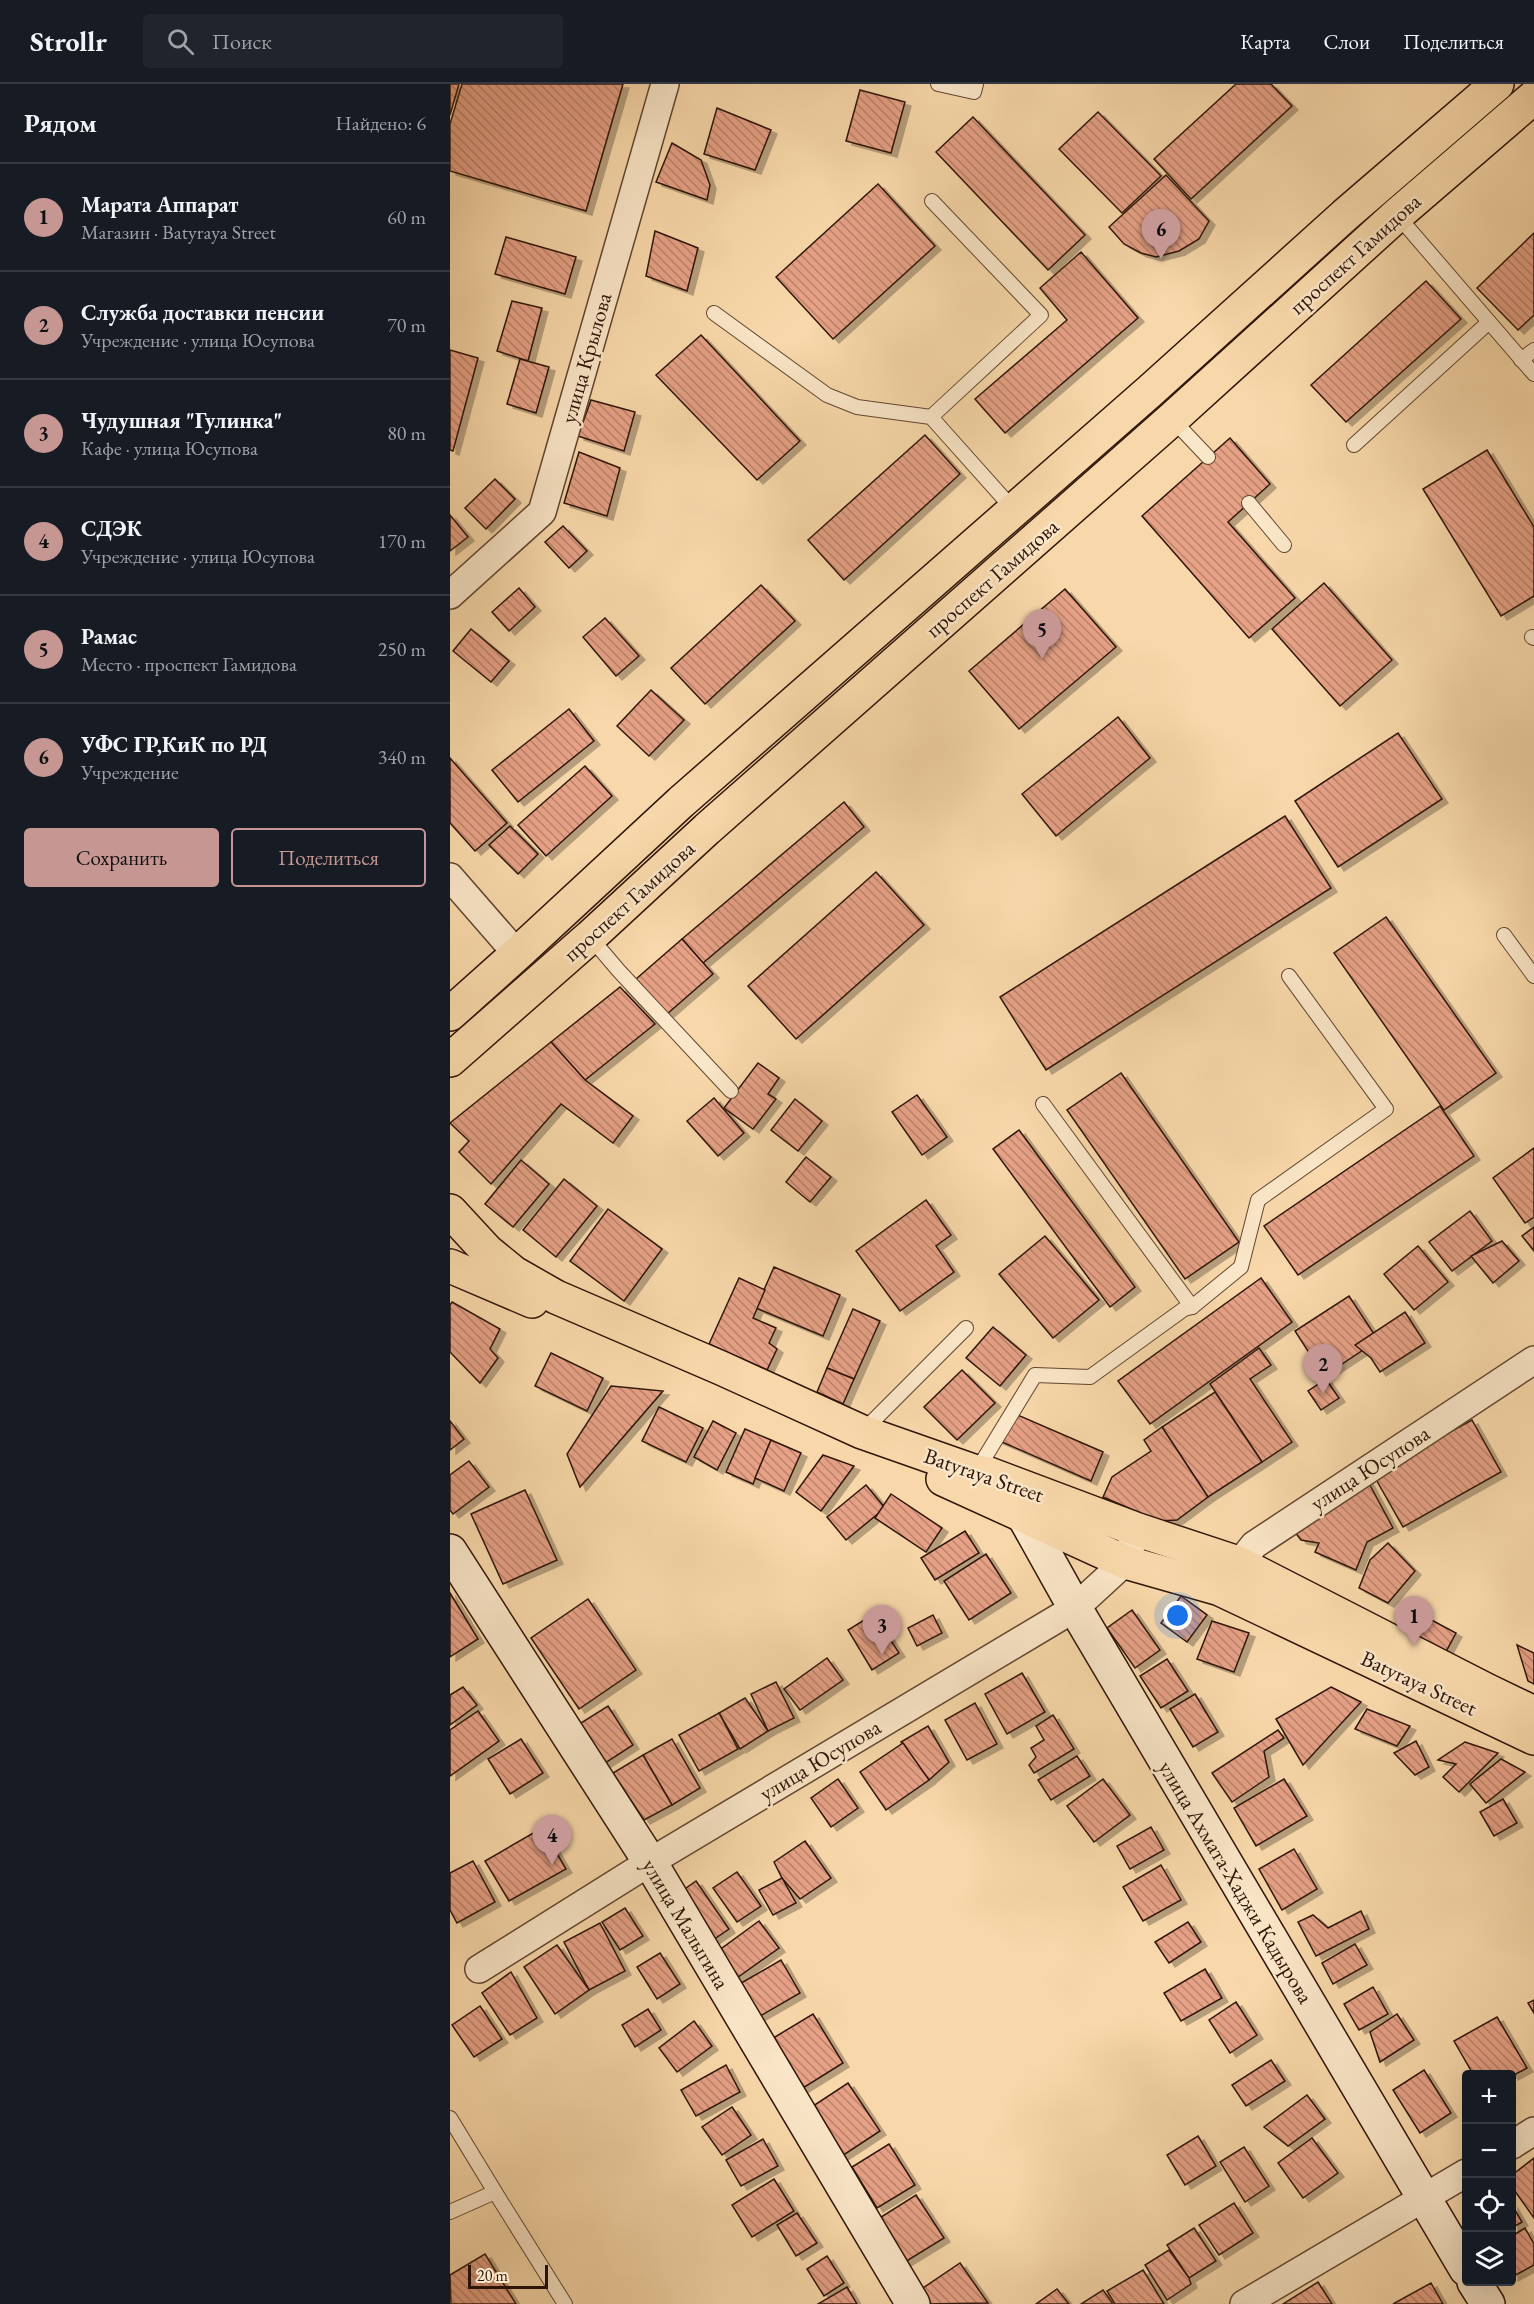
<!DOCTYPE html>
<html lang="ru">
<head>
<meta charset="utf-8">
<style>
  :root { --surface:#171b24; --page:#20242c; --text:#f1f3f6; --muted:#9ea1a6; --line:#363941; --accent:#c59692 }
  body { margin:0; font-family:"EB Garamond",serif; background:var(--page); color:var(--text) }
  .controls { position:absolute; right:18px; bottom:18px; display:grid; overflow:hidden; border-radius:6px; box-shadow:0 6px 24px #0002 }
  .controls button { width:54px; height:54px; display:grid; place-items:center; padding:0; border:0; border-bottom:2px solid var(--line); background:var(--surface); color:var(--text); font:30px sans-serif }
  .scale { position:absolute; left:18px; bottom:15px; width:80px; box-sizing:border-box; padding-left:6px; border:3px solid #2f1508; border-top:0; font-size:16px; line-height:21px; white-space:nowrap; color:#2f1508; -webkit-text-stroke:4px #fae6c8; paint-order:stroke }
  .you { position:absolute; left:728px; top:1532px; width:21px; height:21px; margin:-15px; border:4px solid #fff; border-radius:50%; background:#1a73e8; box-shadow:0 0 0 9px #1a73e833 }
  .badge { display:grid; place-items:center; width:39px; height:39px; border-radius:50%; background:var(--accent); color:#111; font-size:20px; font-weight:700 }
  .pin { position:absolute; translate:-50% -50px; filter:drop-shadow(0 2px 3px #0008) }
  .pin::after { content:''; position:absolute; top:32px; width:21px; height:18px; background:inherit; clip-path:polygon(0 0,100% 0,50% 100%) }
  .list { margin:0; padding:0; list-style:none }
  h2 { display:flex; justify-content:space-between; align-items:center; height:78px; margin:0; padding:0 24px; font-size:26px }
  h2 small { font-size:20px; font-weight:400; color:var(--muted) }
  .list li { display:grid; grid-template-columns:39px 1fr auto; gap:18px; align-items:center; box-sizing:border-box; height:108px; padding:0 24px; border-top:2px solid var(--line) }
  .list b { display:block; font-size:22px; white-space:nowrap }
  .list p { margin:0; font-size:20px; white-space:nowrap; color:var(--muted) }
  .list em { font-size:20px; font-style:normal; color:var(--muted) }
  .actions { display:flex; gap:12px; padding:18px 24px }
  .actions a { flex:1; padding:14px 0; border:2px solid var(--accent); border-radius:6px; text-align:center; font-size:21px; color:var(--accent) }
  .actions .main { background:var(--accent); color:#111 }
  .icon { flex:none; width:33px; height:33px; fill:none; stroke:currentColor; stroke-width:2; stroke-linecap:round; stroke-linejoin:round }
  .map { position:relative; flex:none; width:1084px; height:2220px; overflow:hidden }
  header { display:flex; align-items:center; gap:36px; box-sizing:border-box; height:84px; padding:0 30px; background:var(--surface); border-bottom:2px solid var(--line) }
  header strong { font-size:28px }
  nav { display:flex; gap:33px; margin-inline-start:auto; font-size:21px }
  .search { width:420px; height:54px; background:var(--page); display:flex; align-items:center; gap:15px; box-sizing:border-box; padding:0 21px; border-radius:6px; color:var(--muted); font-size:22px }
  main { display:flex }
  aside { flex:1; background:var(--surface) }
  .map>svg:first-child { display:block }
  .building { fill:url(#building-back-hatch); stroke:#2f1508; stroke-width:1.5; filter:url(#shadow) }
  .lines { fill:none; stroke-linecap:round; stroke-linejoin:round }
  .lane-casing { stroke:#614630; stroke-width:16 }
  .street-casing { stroke:#614630; stroke-width:30 }
  .secondary-casing { stroke:#2f1508; stroke-width:36 }
  .primary-casing { stroke:#2f1508; stroke-width:36 }
  .lane { stroke:#fae6c8; stroke-width:14 }
  .street { stroke:#fae6c8; stroke-width:27 }
  .secondary { stroke:#fae6c8; stroke-width:33 }
  .primary { stroke:#f8d8aa; stroke-width:33 }
  .labels { text-anchor:middle; dominant-baseline:central; stroke-width:5; stroke-linejoin:round; paint-order:stroke }
  .street-label { font-size:22px; fill:#2f1508; stroke:#fae6c8 }
</style>
</head>
<body>
<header>
<strong>Strollr</strong>
<div class="search"><svg class="icon" aria-label="search" viewBox="0 0 24 24"><circle cx="10" cy="10" r="6"/><path d="M15 15l6 6"/></svg>Поиск</div>
<nav><a>Карта</a><a>Слои</a><a>Поделиться</a></nav>
</header>
<main>
<aside>
<h2>Рядом<small>Найдено: 6</small></h2>
<ul class="list">
<li><span class="badge">1</span><div><b>Марата Аппарат</b><p>Магазин · Batyraya Street</p></div><em>60 m</em></li>
<li><span class="badge">2</span><div><b>Служба доставки пенсии</b><p>Учреждение · улица Юсупова</p></div><em>70 m</em></li>
<li><span class="badge">3</span><div><b>Чудушная &quot;Гулинка&quot;</b><p>Кафе · улица Юсупова</p></div><em>80 m</em></li>
<li><span class="badge">4</span><div><b>СДЭК</b><p>Учреждение · улица Юсупова</p></div><em>170 m</em></li>
<li><span class="badge">5</span><div><b>Рамас</b><p>Место · проспект Гамидова</p></div><em>250 m</em></li>
<li><span class="badge">6</span><div><b>УФС ГР,КиК по РД</b><p>Учреждение</p></div><em>340 m</em></li>
</ul>
<div class="actions"><a class="main">Сохранить</a><a>Поделиться</a></div>
</aside>
<div class="map">
<svg width="1084" height="2220" viewBox="0 0 1084 2220">
  <defs>
    <pattern id="building-back-hatch" width="6" height="6" patternUnits="userSpaceOnUse" patternTransform="scale(1.5)"><rect width="6" height="6" fill="#e6a186"/><path d="M-1 5l2 2M0 0l6 6M5-1l2 2" fill="none" stroke="#bb826c"/></pattern>
    <filter id="shadow"><feDropShadow dx="6" dy="4" stdDeviation="0" flood-color="#0004"/></filter>
  </defs>
  <rect width="100%" height="100%" fill="#f8d8aa"/>
  <filter id="stains"><feTurbulence type="fractalNoise" baseFrequency=".00333" numOctaves="4"/><feColorMatrix values="0 0 0 0 .2 0 0 0 0 .09 0 0 0 0 .02 0 0 0 .5 -.17"/></filter>
  <radialGradient id="worn" r=".72"><stop offset=".6" stop-color="#630" stop-opacity="0"/><stop offset="1" stop-color="#630" stop-opacity=".3"/></radialGradient>
  <g class="building">
    <polygon points="0,0 9,0 0,31"/>
    <polygon points="12,0 173,0 136,127 0,87 0,40"/>
    <polygon points="786,0 821,0 842,22 741,115 704,75"/>
    <polygon points="410,6 455,18 441,69 396,57"/>
    <polygon points="267,24 321,46 305,86 254,70"/>
    <polygon points="648,28 711,92 672,129 609,65"/>
    <polygon points="523,33 635,151 598,186 486,68"/>
    <polygon points="222,59 251,76 260,101 257,116 206,98"/>
    <polygon points="716,91 759,137 749,155 729,167 706,173 691,169 674,160 659,143"/>
    <polygon points="428,100 485,162 383,255 326,193"/>
    <polygon points="205,147 248,164 237,207 196,192"/>
    <polygon points="1084,149 1084,231 1068,246 1027,204"/>
    <polygon points="56,153 126,173 115,210 45,190"/>
    <polygon points="631,168 688,234 555,349 525,315 617,236 590,204"/>
    <polygon points="976,197 1011,235 896,338 861,301"/>
    <polygon points="62,217 92,224 78,277 47,267"/>
    <polygon points="251,251 350,357 307,396 206,291"/>
    <polygon points="0,266 28,274 3,367 0,366"/>
    <polygon points="70,275 99,283 86,329 57,320"/>
    <polygon points="141,316 185,328 174,367 128,352"/>
    <polygon points="475,351 510,390 394,496 358,456"/>
    <polygon points="780,354 820,400 778,438 845,514 799,554 692,432"/>
    <polygon points="1037,366 1084,443 1084,512 1051,532 973,405"/>
    <polygon points="129,368 170,384 157,432 114,419"/>
    <polygon points="45,395 65,415 36,445 15,424"/>
    <polygon points="0,431 18,453 0,467"/>
    <polygon points="113,442 137,467 119,484 95,458"/>
    <polygon points="874,499 942,576 890,622 822,545"/>
    <polygon points="311,501 345,537 255,620 221,584"/>
    <polygon points="69,504 85,523 59,547 42,528"/>
    <polygon points="615,505 666,563 569,645 519,587"/>
    <polygon points="155,534 189,572 166,592 133,553"/>
    <polygon points="21,545 59,577 41,598 3,567"/>
    <polygon points="201,606 234,636 199,672 167,642"/>
    <polygon points="119,625 144,657 68,718 42,686"/>
    <polygon points="668,633 700,674 606,752 572,710"/>
    <polygon points="948,649 992,715 888,783 845,717"/>
    <polygon points="0,674 57,739 25,767 0,739"/>
    <polygon points="135,682 162,712 96,772 68,741"/>
    <polygon points="394,718 414,743 253,879 232,855"/>
    <polygon points="835,732 881,804 596,986 550,913"/>
    <polygon points="60,742 88,770 68,790 39,761"/>
    <polygon points="426,788 474,841 346,955 298,902"/>
    <polygon points="936,833 1046,989 994,1026 884,869"/>
    <polygon points="232,855 263,890 217,930 186,895"/>
    <polygon points="170,903 205,940 135,996 101,958"/>
    <polygon points="101,958 135,996 183,1032 163,1059 111,1020 41,1100 9,1068 19,1057 0,1039"/>
    <polygon points="308,979 329,994 318,1010 326,1015 303,1045 274,1024"/>
    <polygon points="671,989 789,1158 735,1195 617,1026"/>
    <polygon points="467,1011 497,1053 472,1071 442,1028"/>
    <polygon points="264,1014 294,1049 268,1072 237,1037"/>
    <polygon points="345,1015 372,1037 348,1067 321,1046"/>
    <polygon points="990,1022 1024,1072 848,1191 814,1142"/>
    <polygon points="569,1046 685,1203 660,1223 543,1065"/>
    <polygon points="1084,1064 1084,1133 1075,1139 1043,1094"/>
    <polygon points="356,1073 381,1093 360,1118 336,1098"/>
    <polygon points="71,1076 99,1100 63,1143 35,1120"/>
    <polygon points="114,1095 147,1122 106,1173 73,1146"/>
    <polygon points="476,1116 501,1151 486,1162 504,1188 450,1227 406,1167"/>
    <polygon points="158,1125 212,1165 174,1217 120,1177"/>
    <polygon points="1020,1127 1042,1157 1002,1187 979,1158"/>
    <polygon points="1084,1143 1084,1167 1072,1152"/>
    <polygon points="595,1152 649,1216 603,1254 549,1190"/>
    <polygon points="1052,1157 1069,1177 1043,1199 1021,1172"/>
    <polygon points="968,1162 998,1198 964,1226 934,1190"/>
    <polygon points="324,1183 390,1211 373,1252 306,1224"/>
    <polygon points="289,1194 315,1206 303,1234 326,1244 319,1259 327,1265 317,1286 259,1260"/>
    <polygon points="811,1194 842,1238 700,1340 668,1297"/>
    <polygon points="899,1212 928,1256 874,1292 845,1247"/>
    <polygon points="2,1218 50,1245 40,1265 48,1274 30,1299 0,1268 0,1221"/>
    <polygon points="403,1225 430,1237 404,1295 377,1284"/>
    <polygon points="955,1228 975,1259 930,1288 921,1274 905,1261"/>
    <polygon points="543,1243 576,1271 550,1302 516,1274"/>
    <polygon points="809,1264 821,1281 800,1295 842,1358 812,1378 760,1300"/>
    <polygon points="101,1269 153,1294 137,1327 85,1302"/>
    <polygon points="377,1284 404,1295 393,1320 367,1308"/>
    <polygon points="512,1286 545,1319 507,1356 474,1323"/>
    <polygon points="876,1295 889,1314 871,1326 858,1307"/>
    <polygon points="161,1302 213,1307 130,1403 117,1370"/>
    <polygon points="765,1308 812,1378 758,1413 712,1343"/>
    <polygon points="209,1323 253,1344 236,1378 192,1357"/>
    <polygon points="556,1326 653,1368 641,1397 543,1354"/>
    <polygon points="1022,1336 1051,1388 953,1443 923,1390"/>
    <polygon points="0,1337 14,1355 0,1366"/>
    <polygon points="263,1337 286,1349 267,1386 244,1373"/>
    <polygon points="712,1343 758,1413 727,1436 709,1437 653,1413 662,1393 701,1367 694,1356"/>
    <polygon points="295,1345 321,1356 303,1400 276,1388"/>
    <polygon points="321,1356 351,1369 334,1407 305,1394"/>
    <polygon points="373,1371 404,1382 371,1427 346,1408"/>
    <polygon points="19,1377 39,1403 3,1430 0,1426 0,1391"/>
    <polygon points="915,1392 943,1444 917,1458 906,1486 865,1468 869,1459 851,1456 844,1447"/>
    <polygon points="416,1401 435,1424 396,1456 377,1433"/>
    <polygon points="75,1406 107,1476 53,1500 21,1430"/>
    <polygon points="441,1410 492,1444 476,1468 425,1434"/>
    <polygon points="515,1447 529,1469 485,1496 471,1474"/>
    <polygon points="938,1459 965,1487 938,1519 909,1504 920,1476"/>
    <polygon points="536,1470 561,1509 519,1536 494,1497"/>
    <polygon points="0,1509 28,1555 0,1573"/>
    <polygon points="731,1512 757,1531 737,1558 711,1539"/>
    <polygon points="138,1515 186,1586 129,1625 81,1554"/>
    <polygon points="959,1524 1006,1549 992,1575 946,1551"/>
    <polygon points="682,1526 710,1566 685,1584 657,1544"/>
    <polygon points="424,1530 449,1569 422,1586 398,1546"/>
    <polygon points="483,1531 492,1549 467,1562 458,1544"/>
    <polygon points="762,1537 799,1549 784,1588 747,1575"/>
    <polygon points="1067,1561 1084,1569 1084,1600 1078,1597"/>
    <polygon points="377,1574 393,1596 350,1626 334,1605"/>
    <polygon points="717,1575 738,1607 711,1624 690,1592"/>
    <polygon points="572,1589 595,1628 557,1650 535,1610"/>
    <polygon points="326,1598 344,1634 318,1647 301,1610"/>
    <polygon points="13,1603 27,1621 0,1641 0,1611"/>
    <polygon points="881,1603 911,1618 853,1681 826,1635"/>
    <polygon points="745,1610 768,1648 743,1663 720,1625"/>
    <polygon points="295,1614 318,1647 290,1665 269,1629"/>
    <polygon points="525,1619 547,1660 517,1676 495,1636"/>
    <polygon points="158,1622 183,1661 149,1683 123,1644"/>
    <polygon points="917,1625 960,1642 947,1662 905,1645"/>
    <polygon points="28,1627 49,1657 0,1692 0,1646"/>
    <polygon points="269,1629 288,1665 249,1687 229,1651"/>
    <polygon points="603,1631 624,1665 584,1689 579,1681 586,1673 581,1664 594,1656 586,1642"/>
    <polygon points="478,1642 499,1678 479,1696 451,1658"/>
    <polygon points="828,1646 834,1654 814,1667 819,1693 782,1718 762,1689"/>
    <polygon points="71,1655 93,1689 60,1710 38,1675"/>
    <polygon points="222,1655 250,1704 222,1721 193,1671"/>
    <polygon points="966,1657 979,1683 965,1691 944,1669"/>
    <polygon points="1015,1658 1048,1669 1009,1708 993,1693 1006,1680 988,1676"/>
    <polygon points="453,1659 479,1696 436,1726 410,1688"/>
    <polygon points="193,1671 222,1721 194,1736 163,1689"/>
    <polygon points="627,1672 640,1692 601,1716 588,1696"/>
    <polygon points="1051,1675 1075,1688 1036,1719 1020,1700"/>
    <polygon points="388,1695 408,1724 381,1743 361,1714"/>
    <polygon points="653,1695 680,1731 644,1758 617,1722"/>
    <polygon points="834,1695 857,1732 806,1762 784,1724"/>
    <polygon points="1053,1715 1067,1739 1044,1752 1030,1728"/>
    <polygon points="701,1743 714,1766 680,1785 667,1762"/>
    <polygon points="92,1744 116,1785 59,1817 35,1777"/>
    <polygon points="355,1757 381,1794 350,1815 332,1794 324,1778"/>
    <polygon points="844,1765 867,1805 832,1826 809,1785"/>
    <polygon points="23,1777 45,1818 7,1839 0,1826 0,1789"/>
    <polygon points="711,1781 731,1816 693,1837 673,1803"/>
    <polygon points="287,1788 311,1822 287,1838 263,1804"/>
    <polygon points="332,1794 346,1819 323,1831 309,1806"/>
    <polygon points="246,1797 279,1845 257,1860 225,1812"/>
    <polygon points="175,1824 193,1852 170,1866 152,1838"/>
    <polygon points="911,1827 919,1845 866,1872 848,1838 863,1831 878,1844"/>
    <polygon points="309,1837 329,1864 284,1896 264,1870"/>
    <polygon points="738,1838 751,1858 719,1879 705,1858"/>
    <polygon points="150,1839 175,1887 139,1906 114,1858"/>
    <polygon points="905,1860 917,1881 883,1900 872,1879"/>
    <polygon points="107,1861 139,1906 105,1930 74,1883"/>
    <polygon points="210,1869 230,1900 207,1915 187,1883"/>
    <polygon points="331,1876 350,1909 305,1935 286,1902"/>
    <polygon points="755,1885 772,1914 731,1937 714,1909"/>
    <polygon points="61,1888 87,1934 60,1951 32,1909"/>
    <polygon points="923,1903 938,1930 909,1946 894,1920"/>
    <polygon points="1084,1916 1084,1929 1078,1919"/>
    <polygon points="786,1918 807,1951 780,1969 759,1936"/>
    <polygon points="30,1922 52,1955 24,1973 2,1941"/>
    <polygon points="198,1925 211,1946 185,1963 172,1941"/>
    <polygon points="363,1930 393,1979 345,2009 315,1959"/>
    <polygon points="947,1930 964,1956 930,1978 920,1948"/>
    <polygon points="1047,1933 1077,1984 1062,1992 1062,1990 1023,1990 1004,1957"/>
    <polygon points="244,1937 262,1962 227,1988 209,1964"/>
    <polygon points="821,1976 835,1997 796,2022 782,2001"/>
    <polygon points="276,1981 290,2008 246,2032 231,2006"/>
    <polygon points="974,1986 1001,2029 970,2049 943,2006"/>
    <polygon points="398,1999 430,2047 389,2074 357,2026"/>
    <polygon points="857,2011 875,2035 838,2062 814,2043"/>
    <polygon points="282,2023 301,2051 272,2071 252,2043"/>
    <polygon points="748,2052 766,2082 735,2101 717,2071"/>
    <polygon points="862,2054 888,2089 853,2114 828,2079"/>
    <polygon points="313,2055 328,2082 291,2102 276,2076"/>
    <polygon points="439,2060 465,2101 427,2124 402,2083"/>
    <polygon points="794,2063 819,2102 795,2118 770,2078"/>
    <polygon points="1084,2074 1084,2134 1062,2103 1062,2091"/>
    <polygon points="324,2095 344,2127 302,2153 282,2121"/>
    <polygon points="466,2111 494,2154 455,2178 428,2135"/>
    <polygon points="784,2119 803,2149 769,2171 749,2141"/>
    <polygon points="1062,2121 1072,2138 1062,2144"/>
    <polygon points="347,2129 367,2159 346,2172 327,2141"/>
    <polygon points="744,2144 766,2177 739,2194 717,2161"/>
    <polygon points="1075,2144 1084,2160 1084,2181 1062,2193 1062,2152"/>
    <polygon points="719,2166 739,2194 741,2200 717,2216 695,2181"/>
    <polygon points="35,2170 66,2220 1,2220 0,2191"/>
    <polygon points="377,2172 394,2199 374,2212 357,2185"/>
    <polygon points="510,2179 538,2219 475,2220 467,2208"/>
    <polygon points="693,2186 714,2220 665,2220 657,2207"/>
    <polygon points="868,2198 882,2220 833,2220"/>
    <polygon points="981,2199 993,2220 943,2220"/>
    <polygon points="397,2203 407,2220 368,2220"/>
    <polygon points="607,2205 619,2220 586,2220"/>
    <polygon points="653,2206 663,2220 631,2220"/>
  </g>
  <g class="lines">
    <defs>
      <g id="lane">
        <polyline points="488,0 524,8 526,0"/>
        <polyline points="947,131 1084,290"/>
        <polyline points="264,229 377,311 407,323 481,333 564,426"/>
        <polyline points="1071,276 1084,266"/>
        <polyline points="481,333 591,231 482,117"/>
        <polyline points="722,335 758,373"/>
        <polyline points="904,361 1039,238"/>
        <polyline points="799,419 834,461"/>
        <polyline points="1082,553 1084,554"/>
        <polyline points="1054,851 1084,892"/>
        <polyline points="140,853 169,887 281,1007"/>
        <polyline points="593,1020 742,1223"/>
        <polyline points="412,1348 516,1244"/>
        <polyline points="526,1388 585,1291 640,1293 734,1225 742,1223 791,1183 808,1116 936,1025 839,892"/>
        <polyline points="0,2034 45,2108"/>
        <polyline points="0,2128 45,2108 115,2220"/>
      </g>
      <g id="street">
        <polyline points="0,511 92,428 215,0"/>
        <polyline points="0,793 67,870"/>
        <polyline points="777,1495 804,1461 1084,1276"/>
        <polyline points="29,1885 200,1778 625,1524 675,1478 681,1462"/>
        <polyline points="1062,2061 1084,2047"/>
        <polyline points="794,2220 1016,2089"/>
      </g>
      <g id="secondary">
        <polyline points="579,1415 573,1431 625,1524 1016,2185"/>
        <polyline points="0,1467 200,1778 463,2220"/>
        <polyline points="1024,2198 1038,2220"/>
      </g>
      <g id="primary">
        <polyline points="0,930 67,870 231,718 700,307 895,131 1047,0"/>
        <polyline points="0,976 140,853 257,745 722,335 947,131 1084,13"/>
        <polyline points="0,1127 37,1167 64,1189 106,1213 271,1284 412,1348 526,1388 539,1390 688,1446 788,1479 1038,1607 1084,1629"/>
        <polyline points="0,1182 82,1217"/>
        <polyline points="493,1395 675,1478 770,1505 1084,1654"/>
      </g>
    </defs>
    <use href="#lane" class="lane-casing"/>
    <use href="#street" class="street-casing"/>
    <use href="#secondary" class="secondary-casing"/>
    <use href="#primary" class="primary-casing"/>
    <use href="#lane" class="lane"/>
    <use href="#street" class="street"/>
    <use href="#secondary" class="secondary"/>
    <use href="#primary" class="primary"/>
  </g>
  <g class="labels">
    <g class="street-label">
      <text transform="translate(905 170) rotate(-42)">проспект Гамидова</text>
      <text transform="translate(136 274) rotate(-74)">улица Крылова</text>
      <text transform="translate(542 494) rotate(-41)">проспект Гамидова</text>
      <text transform="translate(179 817) rotate(-42)">проспект Гамидова</text>
      <text transform="translate(920 1384) rotate(-33)">улица Юсупова</text>
      <text transform="translate(534 1391) rotate(19)">Batyraya Street</text>
      <text transform="translate(969 1599) rotate(25)">Batyraya Street</text>
      <text transform="translate(370 1676) rotate(-31)">улица Юсупова</text>
      <text transform="translate(786 1798) rotate(59)">улица Ахмата-Хаджи Кадырова</text>
      <text transform="translate(236 1840) rotate(59)">улица Малыгина</text>
    </g>
  </g>
  <rect width="100%" height="100%" filter="url(#stains)"/>
  <rect width="100%" height="100%" fill="url(#worn)"/>
</svg>
<div class="controls">
<button>+</button>
<button>−</button>
<button><svg class="icon" aria-label="locate" viewBox="0 0 24 24"><circle cx="12" cy="12" r="6"/><path d="M12 2v4M12 18v4M2 12h4M18 12h4"/></svg></button>
<button><svg class="icon" aria-label="layers" viewBox="0 0 24 24"><path d="M12 4l9 5-9 5-9-5zM3 14l9 5 9-5"/></svg></button>
</div>
<div class="scale">20 m</div>
<div class="you"></div>
<div class="pin badge" style="left:964px;top:1562px">1</div>
<div class="pin badge" style="left:873px;top:1310px">2</div>
<div class="pin badge" style="left:432px;top:1571px">3</div>
<div class="pin badge" style="left:102px;top:1781px">4</div>
<div class="pin badge" style="left:592px;top:575px">5</div>
<div class="pin badge" style="left:711px;top:175px">6</div>
</div>
</main>
</body>
</html>
